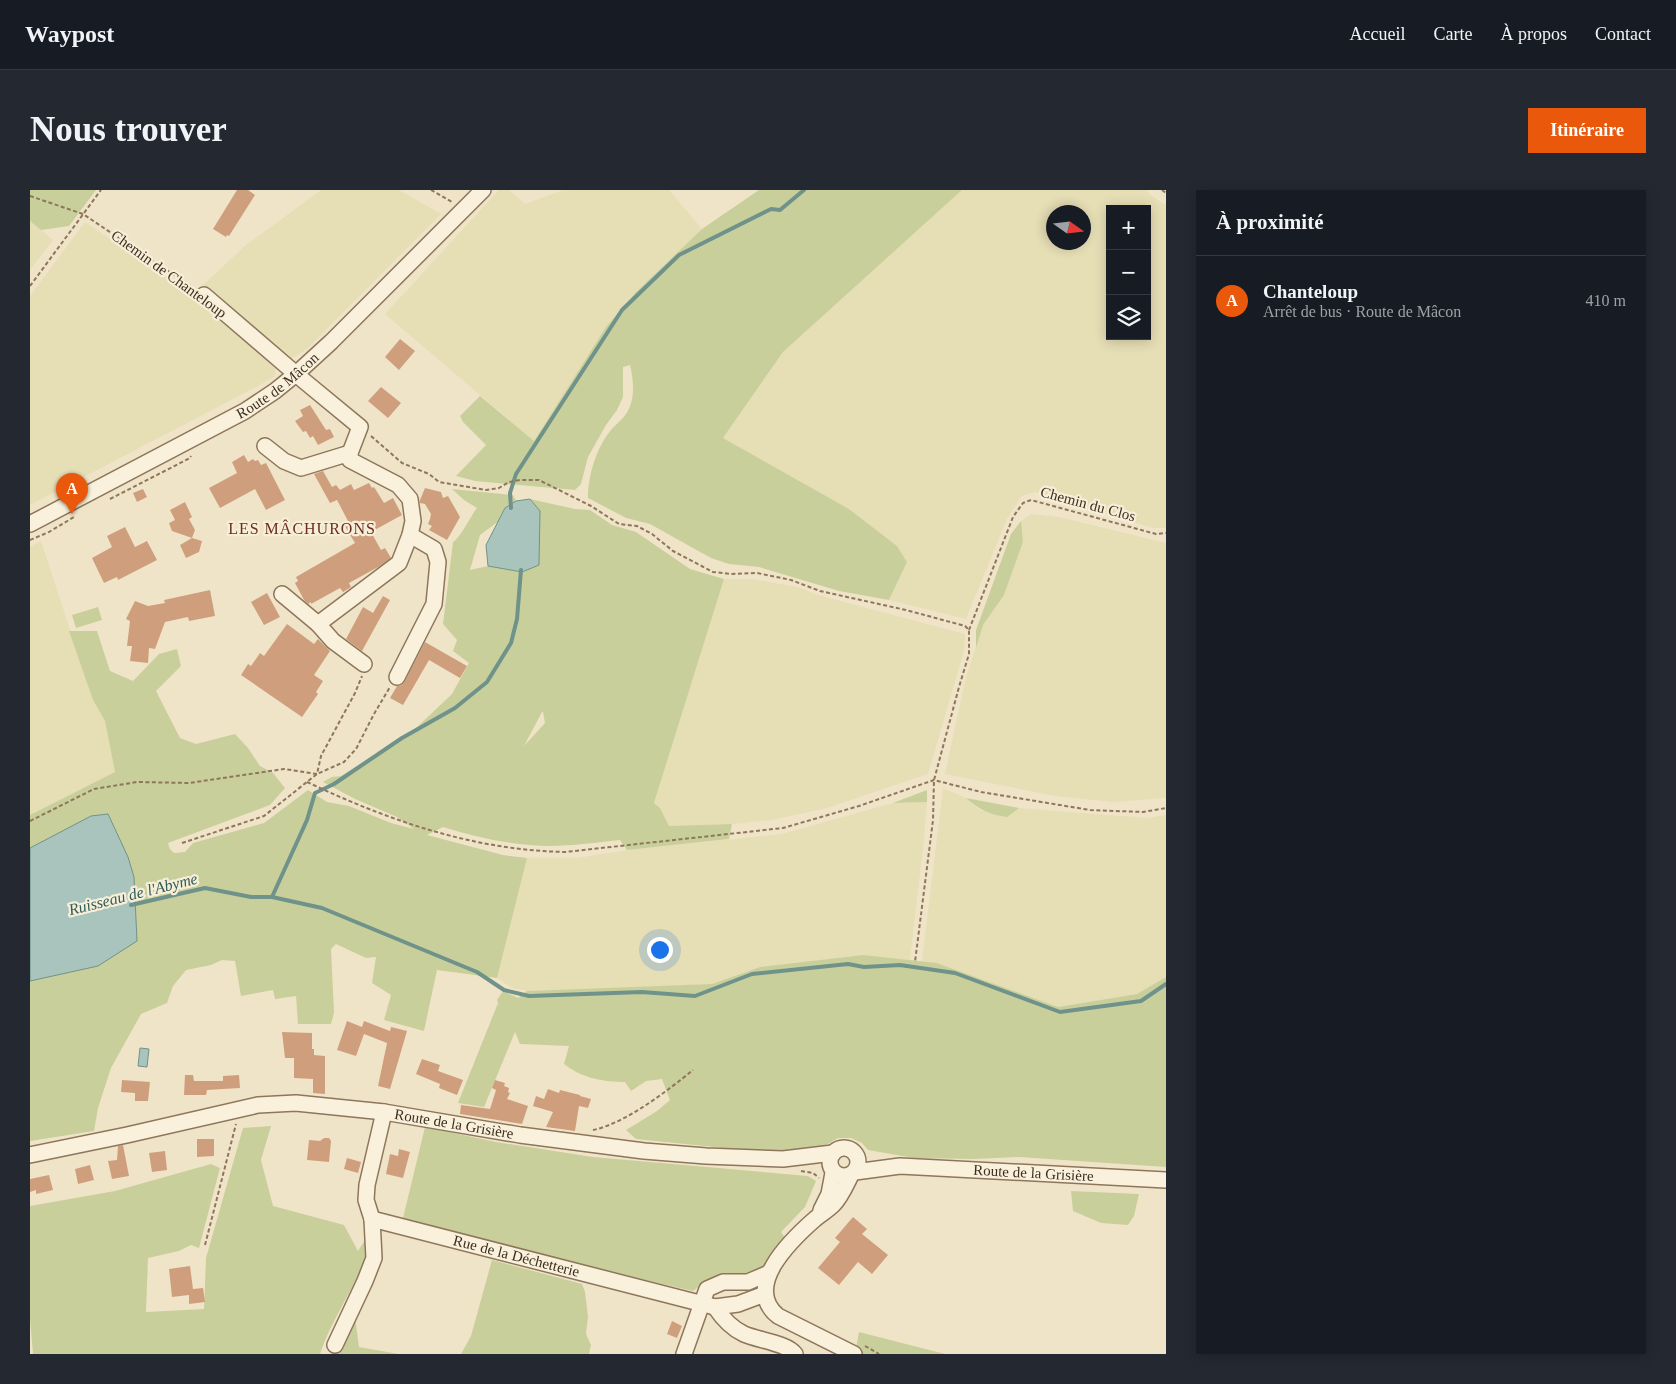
<!DOCTYPE html>
<html lang="fr">
<head>
<meta charset="utf-8">
<style>
  :root { --surface:#171b24; --page:#242831; --text:#f1f3f6; --muted:#9ea1a6; --line:#363941; --accent:#ea580c }
  body { margin:0; font-family:"Times New Roman",serif; background:var(--page); color:var(--text) }
  .controls { position:absolute; right:15px; top:15px; display:grid; overflow:hidden; border-radius:0px; box-shadow:0 2px 12px #0003 }
  .controls button { width:45px; height:45px; display:grid; place-items:center; padding:0; border:0; border-bottom:1px solid var(--line); background:var(--surface); color:var(--text); font:25px sans-serif }
  .compass { position:absolute; left:1016px; top:15px; width:45px; height:45px; border-radius:50%; background:var(--surface); box-shadow:0 2px 12px #0003; rotate:104deg }
  .you { position:absolute; left:629px; top:759px; width:18px; height:18px; margin:-12px; border:4px solid #fff; border-radius:50%; background:#1a73e8; box-shadow:0 0 0 8px #1a73e833 }
  .badge { display:grid; place-items:center; width:32px; height:32px; border-radius:50%; background:var(--accent); color:#fff; font-size:16px; font-weight:700 }
  .pin { position:absolute; translate:-50% -41px; filter:drop-shadow(0 1px 2px #0008) }
  .pin::after { content:''; position:absolute; top:26px; width:18px; height:15px; background:inherit; clip-path:polygon(0 0,100% 0,50% 100%) }
  .list { margin:0; padding:0; list-style:none }
  h2 { display:flex; justify-content:space-between; align-items:center; height:65px; margin:0; padding:0 20px; font-size:21px }
  h2 small { font-size:16px; font-weight:400; color:var(--muted) }
  .list li { display:grid; grid-template-columns:32px 1fr auto; gap:15px; align-items:center; box-sizing:border-box; height:90px; padding:0 20px; border-top:1px solid var(--line) }
  .list b { display:block; font-size:19px; white-space:nowrap }
  .list p { margin:0; font-size:16px; white-space:nowrap; color:var(--muted) }
  .list em { font-size:16px; font-style:normal; color:var(--muted) }
  .icon { flex:none; width:28px; height:28px; fill:none; stroke:currentColor; stroke-width:2; stroke-linecap:round; stroke-linejoin:round }
  .map { position:relative; flex:none; width:1136px; height:1164px; overflow:hidden; border-radius:0px }
  header { display:flex; align-items:center; gap:30px; box-sizing:border-box; height:70px; padding:0 25px; background:var(--surface); border-bottom:1px solid var(--line) }
  header strong { font-size:24px }
  nav { display:flex; gap:28px; margin-inline-start:auto; font-size:18px }
  .intro { display:flex; align-items:center; justify-content:space-between; box-sizing:border-box; height:120px; padding:0 30px }
  h1 { margin:0; font-size:35px }
  .button { padding:12px 22px; border-radius:0px; background:var(--accent); color:#fff; font-size:18px; font-weight:700 }
  main { display:flex; gap:30px; padding:0 30px }
  aside { flex:1; background:var(--surface); border-radius:0px; box-shadow:0 2px 12px #0003 }
  .map>svg:first-child { display:block }
  .farmland { fill:#e6deb5; fill-rule:evenodd }
  .green { fill:#c9cf9b; fill-rule:evenodd }
  .water { fill:#a9c4bc; stroke:#6f938a }
  .lines { fill:none; stroke-linecap:round; stroke-linejoin:round }
  .stream { stroke:#6f938a; stroke-width:4 }
  .building { fill:#cf9f7d }
  .minor-casing { stroke:#8d765c; stroke-width:18 }
  .path { stroke:#8d765c; stroke-width:2; stroke-dasharray:4 2.5; stroke-linecap:butt }
  .minor { stroke:#faf1dc; stroke-width:15 }
  .labels { text-anchor:middle; dominant-baseline:central; stroke-width:4.5; stroke-linejoin:round; paint-order:stroke }
  .street-label { font-size:15px; fill:#3d2e20; stroke:#f7eed8 }
  .neighbourhood-label { font-size:16px; letter-spacing:1px; fill:#6b2e1e; stroke:#f7eed8 }
  .water-label { font-size:16px; font-style:italic; fill:#2f5d5a; stroke:#f7eed8 }
</style>
</head>
<body>
<header>
<strong>Waypost</strong>
<nav><a>Accueil</a><a>Carte</a><a>À propos</a><a>Contact</a></nav>
</header>
<div class="intro"><h1>Nous trouver</h1><a class="button">Itinéraire</a></div>
<main>
<div class="map">
<svg width="1136" height="1164" viewBox="0 0 1136 1164">
  <rect width="100%" height="100%" fill="#f0e4c8"/>
  <g class="farmland">
    <polygon points="291,0 369,0 411,24 277,159 259,170 173,95 216,55"/>
    <polygon points="469,0 479,0 495,14 533,0 639,0 672,39 606,102 576,137 504,251 355,124"/>
    <path d="M932,0H1117L1120,5L1136,15V338H1123L1005,302L992,306L977,329L936,429L859,410L877,372L867,356L819,319L693,248L753,162ZM1080,19H1117V146H1080ZM1024,22H1054V52H1024Z"/>
    <polygon points="0,31 23,50 0,80"/>
    <polygon points="55,32 172,112 247,175 244,187 226,197 0,315 0,106"/>
    <polygon points="1001,324 1029,327 1136,353 1136,608 1083,612 1025,606 915,584 936,487 953,435 974,405 993,352 991,331"/>
    <polygon points="11,351 63,510 75,531 85,582 0,625 0,357"/>
    <polygon points="694,389 722,389 767,397 788,405 935,444 934,461 898,584 797,618 742,630 702,634 639,636 630,618 624,613"/>
    <polygon points="913,598 936,608 950,620 976,627 989,618 1117,628 1136,625 1136,787 1107,804 1028,817 907,773 892,771"/>
    <polygon points="897,612 894,649 880,770 833,765 730,777 682,794 642,796 497,801 482,798 467,788 497,668 547,668 597,660 752,644 863,613"/>
  </g>
  <g class="green">
    <polygon points="0,0 66,0 39,36 11,40 0,31"/>
    <path d="M729,0H932L753,162L693,248L819,319L867,356L877,372L859,410L809,401L729,377L699,374L681,368L620,334L596,328L558,308C558,286 566,258 581,240C587,233 597,226 600,216C605,203 603,188 600,175L593,177V207L587,220L576,235L558,267L551,294L545,300L445,291L426,286L456,255L433,232L430,226L450,206L504,251L576,137L606,102L672,39Z"/>
    <path d="M422,299L483,305L486,311L475,318L469,331L450,345L440,380L458,376L492,382L510,321L500,309L545,319L560,320L582,335L606,342L660,379L694,389L624,613L630,618L639,636L702,634L699,649L597,660L590,650C560,653 530,658 500,655C471,653 442,646 413,637L397,645L473,665L497,668L467,788L407,780L394,841L354,830L361,805L342,793L346,767L336,768L306,754L301,759L304,823L301,834H268L266,806L245,809L243,800L211,806L205,771L192,770L181,775L156,780L143,796L137,813L111,824L81,878L68,918L64,941L0,951V625L85,582L75,531L63,510L39,441H67L80,481L103,491L129,464L147,459L151,476L126,501L150,548L166,554L205,544L218,558L230,576L243,583L255,598L240,615L138,653L140,659L144,663L155,662L163,653L234,633L278,600L297,612L319,616L361,633L384,639L367,627L325,609L293,592L302,587L311,586L384,540L422,504L439,473L423,461L427,450L413,434L423,352C431,347 440,327 447,318L434,310ZM513,522L515,533L494,556L512,522Z"/>
    <polygon points="991,331 993,352 974,405 953,435 946,458 946,440 981,344"/>
    <polygon points="68,417 72,430 46,438 42,425"/>
    <polygon points="897,600 897,612 863,613"/>
    <path d="M936,608L989,618L977,627C958,624 950,620 936,608Z"/>
    <path d="M833,765L907,773L1028,817L1107,804L1136,787V977L989,967L945,969L884,968L838,960L832,953L821,948H808L791,958L758,962L694,958L606,949L596,940L627,921L640,910L632,889L616,891L601,901L595,892C574,892 551,888 534,874L539,856L490,854L485,842L454,917L428,913L468,813L467,810L473,801L488,808L497,801L682,794L730,777Z"/>
    <path d="M241,936L231,970L243,1016L314,1035L328,1061L337,1047C337,1053 338,1060 336,1066C324,1100 301,1130 290,1164H3L0,1129V1016L85,1001L181,974L190,978L169,1058L161,1055L149,1061L118,1068L116,1122L174,1119L176,1068L213,938Z"/>
    <path d="M395,937L466,952L563,967L778,986L786,991L775,1017L751,1042L756,1049C747,1058 732,1082 721,1085C717,1086 710,1085 706,1085C688,1085 677,1090 663,1101L589,1084L373,1028Z"/>
    <polygon points="1041,1001 1109,1004 1104,1026 1098,1035 1071,1033 1043,1021"/>
    <polygon points="462,1070 552,1094 555,1102 558,1127 556,1144 561,1155 559,1164 431,1164 441,1146"/>
    <polygon points="325,1127 329,1157 368,1164 306,1164"/>
    <polygon points="829,1142 915,1164 825,1164"/>
  </g>
  <g class="water">
    <polygon points="500,309 510,321 509,375 492,382 458,376 456,355 475,318 486,311"/>
    <polygon points="78,624 98,667 104,687 107,751 68,776 0,791 0,658 61,626"/>
    <polygon points="110,858 119,859 117,877 108,876"/>
  </g>
  <g class="lines">
    <g class="stream">
      <polyline points="481,318 480,303 486,284 592,120 649,65 741,19 750,20 774,0"/>
      <polyline points="242,707 277,630 285,603 304,594 372,548 425,518 457,492 481,453 487,429 491,380"/>
      <polyline points="101,715 175,698 221,707 242,707 292,718 447,782 474,800 499,806 612,802 665,806 722,784 818,774 834,777 870,775 925,783 1030,822 1111,811 1136,794"/>
    </g>
  </g>
  <g class="building">
    <polygon points="207,0 218,0 225,5 199,46 197,45 196,47 183,39"/>
    <polygon points="370,149 385,161 369,180 355,167"/>
    <polygon points="351,197 371,213 358,228 338,211"/>
    <polygon points="280,215 296,240 300,239 304,247 288,255 283,246 280,248 276,241 273,242 265,231 273,226 270,220"/>
    <polygon points="214,265 218,272 223,269 225,271 228,270 231,275 236,273 255,310 236,320 225,299 190,318 179,298 207,283 202,272"/>
    <polygon points="293,281 302,297 306,295 310,300 321,294 324,300 339,293 342,298 344,297 354,313 363,308 372,325 341,342 351,360 355,358 361,368 350,376 319,393 321,397 313,402 310,398 281,414 281,412 278,414 274,410 265,393 268,391 266,387 325,353 313,333 318,331 307,310 300,313 284,284"/>
    <polygon points="395,298 411,302 413,308 418,306 430,327 417,350 399,340 402,336 398,334 400,329 401,324 395,314 390,313 390,310"/>
    <polygon points="113,299 117,307 107,312 103,303"/>
    <polygon points="155,312 162,327 159,329 165,340 162,348 172,351 169,362 156,368 150,355 162,348 142,341 139,333 145,330 140,320"/>
    <polygon points="95,337 105,357 117,351 127,370 88,390 87,387 74,393 62,368 82,357 77,346"/>
    <polygon points="180,400 185,426 159,431 158,427 135,432 125,459 119,458 118,473 100,471 102,456 97,456 100,431 96,429 105,411 118,416 135,413 134,410"/>
    <polygon points="237,403 250,427 234,435 221,412"/>
    <polygon points="353,406 360,410 332,461 316,449 333,417 343,423"/>
    <polygon points="257,434 284,454 288,449 300,461 284,485 293,491 286,502 288,504 272,527 211,485 218,474 221,476 230,463 234,466"/>
    <polygon points="395,452 437,476 430,488 399,470 373,515 360,508 367,496 372,495 375,491"/>
    <polygon points="317,831 332,837 334,831 360,841 361,837 377,841 360,899 348,896 357,853 334,844 326,866 307,860"/>
    <polygon points="252,842 282,843 282,859 284,859 284,865 295,866 295,904 283,903 283,889 264,888 264,868 255,868"/>
    <polygon points="392,869 410,875 408,881 433,890 427,905 409,898 410,894 386,884"/>
    <polygon points="155,885 163,885 164,891 193,891 193,886 209,885 210,898 177,900 176,905 154,905"/>
    <polygon points="92,890 120,892 118,911 105,911 105,903 91,902"/>
    <polygon points="465,890 475,893 474,896 479,898 478,902 480,903 477,909 498,916 492,934 430,924 431,915 460,919 466,900 462,898"/>
    <polygon points="518,899 529,903 530,900 550,905 550,906 561,909 558,918 549,916 545,941 516,937 523,922 503,916 506,906 514,909"/>
    <polygon points="294,948 299,948 301,951 299,972 277,970 279,950 290,951"/>
    <polygon points="167,949 184,949 184,966 167,967"/>
    <polygon points="93,955 99,986 82,989 78,971 87,970 88,956"/>
    <polygon points="369,959 380,962 373,988 356,984 360,964 368,966"/>
    <polygon points="135,961 137,980 122,982 119,963"/>
    <polygon points="317,968 331,972 328,983 314,979"/>
    <polygon points="60,975 64,990 48,994 45,979"/>
    <polygon points="19,985 23,1000 6,1004 6,1000 0,1002 0,989"/>
    <polygon points="823,1027 837,1039 832,1044 858,1065 842,1084 828,1072 809,1095 788,1078 810,1052 805,1048"/>
    <polygon points="160,1076 163,1099 173,1098 175,1112 159,1114 159,1105 142,1107 139,1079"/>
    <polygon points="642,1131 652,1136 647,1148 637,1144"/>
  </g>
  <g class="lines">
    <defs>
      <g id="minor">
        <polyline points="174,105 273,190 330,237 320,263 320,270 368,295 380,309 383,331 380,345 369,373 288,434 252,404"/>
        <polyline points="235,256 254,271 271,278 320,263"/>
        <path id="s1" d="M0,334L215,221L245,201L266,184L301,152L453,0"/>
        <polyline points="288,434 303,451 334,474"/>
        <polyline points="367,487 404,414 408,372 404,359 380,345"/>
        <path id="s2" d="M354,922L337,995L336,1010L342,1029L685,1117L708,1114L735,1104"/>
        <circle cx="814" cy="972" r="14"/>
        <path id="s3" d="M0,965L97,945L228,915L266,913L354,922L490,945L614,961L676,966L753,969L803,963"/>
        <path id="s4" d="M825,982L870,976L1136,990"/>
        <path d="M821,985C816,995 811,1007 803,1015C798,1020 791,1024 785,1029C761,1050 712,1097 748,1126L824,1164"/>
        <polyline points="791,1020 799,1004 803,983"/>
        <path d="M685,1117C693,1129 701,1138 714,1144C727,1150 757,1153 765,1164"/>
        <polyline points="305,1155 335,1091 344,1068 342,1029"/>
        <polyline points="654,1164 677,1099 693,1092 718,1092 739,1083"/>
      </g>
    </defs>
    <use href="#minor" class="minor-casing"/>
    <g class="path">
      <polyline points="401,0 422,12"/>
      <polyline points="1132,0 1136,3"/>
      <polyline points="0,6 53,24 162,97"/>
      <polyline points="0,96 71,0"/>
      <polyline points="341,246 372,273 399,284 409,292 456,300 469,298 479,292 490,290 509,290 561,316 589,334 607,336 622,344 643,361 683,382 701,384 727,383 761,390 790,401 876,420 935,436 939,440 939,464 929,497 904,590 903,630 885,772"/>
      <polyline points="80,309 160,268 161,266"/>
      <polyline points="0,350 19,342 44,327"/>
      <polyline points="939,440 983,327 993,313 1001,310 1126,344 1136,343"/>
      <path d="M277,592C360,631 443,660 535,662L753,638L829,616L904,590L951,602L1060,620L1113,622L1136,618"/>
      <polyline points="0,631 64,599 107,592 159,593 254,579 287,584 291,566 325,503 332,486"/>
      <polyline points="152,653 234,626 287,584 314,572 326,559 344,524 360,497"/>
      <path d="M563,940C596,933 637,901 663,880"/>
      <polyline points="771,981 783,983 789,988"/>
      <polyline points="175,1055 206,934"/>
      <polyline points="835,1156 849,1164"/>
    </g>
    <use href="#minor" class="minor"/>
  </g>
  <g class="labels">
    <g class="street-label">
      <text transform="translate(139 84) rotate(36)">Chemin de Chanteloup</text>
      <text stroke="none"><textPath href="#s1" startOffset="284">Route de Mâcon</textPath></text>
      <text transform="translate(1058 314) rotate(15)">Chemin du Clos</text>
      <text stroke="none"><textPath href="#s3" startOffset="431">Route de la Grisière</textPath></text>
      <text stroke="none"><textPath href="#s4" startOffset="179">Route de la Grisière</textPath></text>
      <text stroke="none"><textPath href="#s2" startOffset="259">Rue de la Déchetterie</textPath></text>
    </g>
    <g class="neighbourhood-label">
      <text x="272" y="338">LES MÂCHURONS</text>
    </g>
    <g class="water-label">
      <text transform="translate(103 704) rotate(-14)">Ruisseau de l'Abyme</text>
    </g>
  </g>
</svg>
<div class="controls">
<button>+</button>
<button>−</button>
<button><svg class="icon" aria-label="layers" viewBox="0 0 24 24"><path d="M12 4l9 5-9 5-9-5zM3 14l9 5 9-5"/></svg></button>
</div>
<svg class="compass" viewBox="-18 -18 36 36"><path d="M0-13l5 13h-10z" fill="#e53935"/><path d="M0 13l5-13h-10z" fill="#9ea1a6"/></svg>
<div class="you"></div>
<div class="pin badge" style="left:42px;top:324px">A</div>
</div>
<aside>
<h2>À proximité<small></small></h2>
<ul class="list">
<li><span class="badge">A</span><div><b>Chanteloup</b><p>Arrêt de bus · Route de Mâcon</p></div><em>410 m</em></li>
</ul>
</aside>
</main>
</body>
</html>
